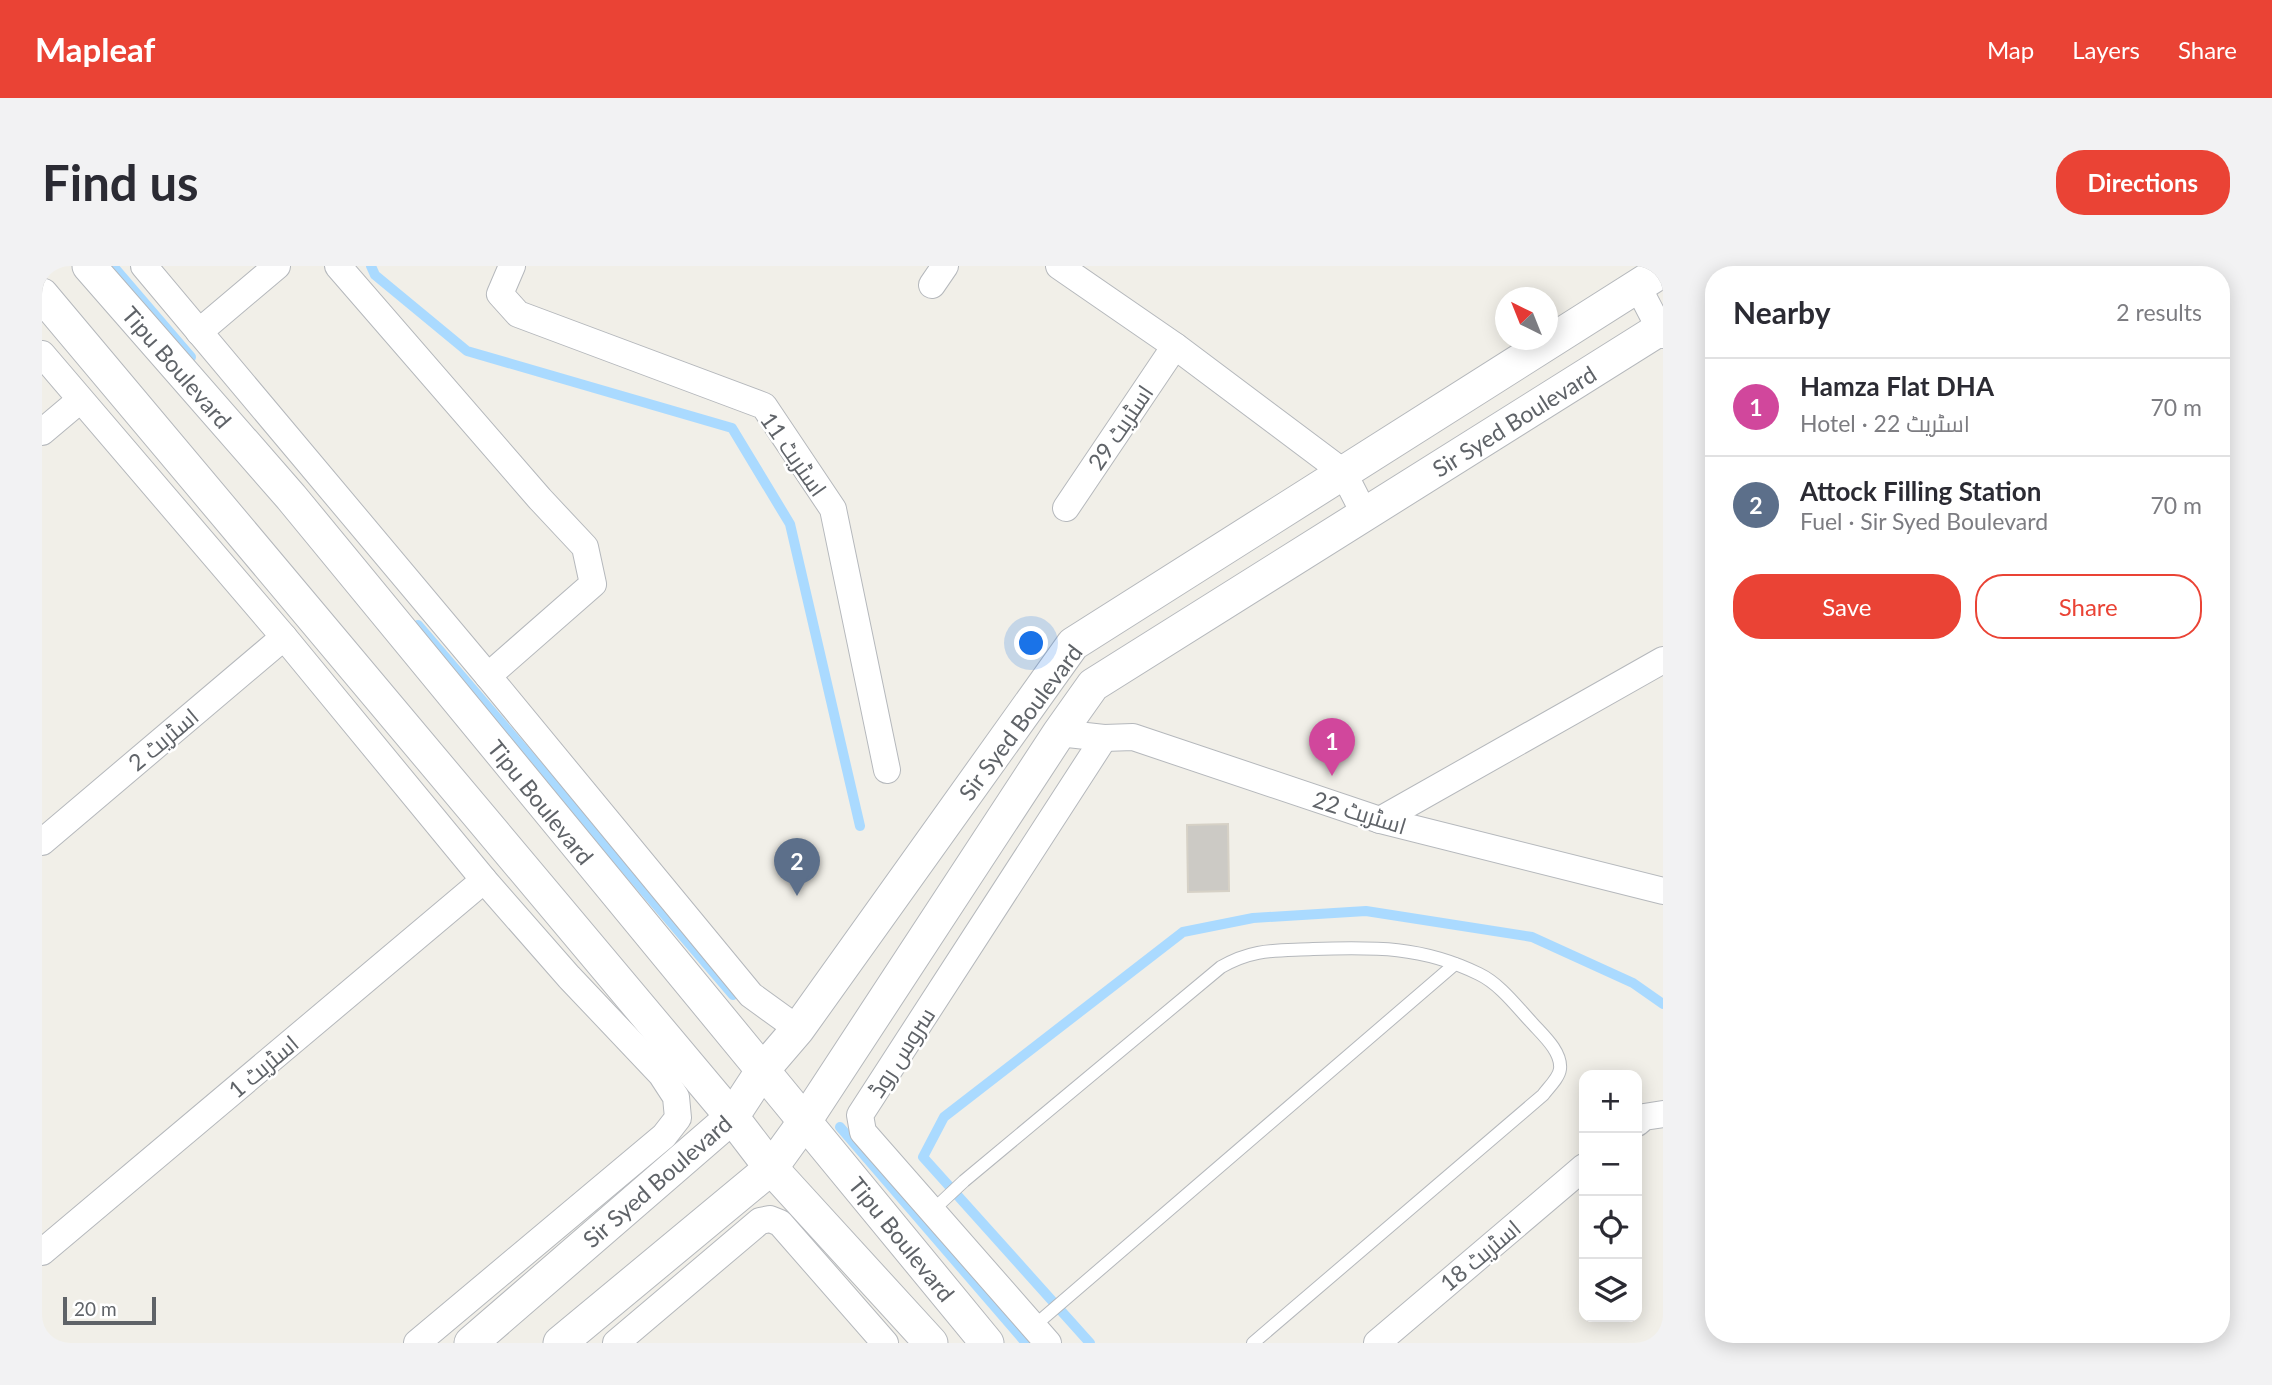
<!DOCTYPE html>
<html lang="en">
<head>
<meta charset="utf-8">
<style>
  :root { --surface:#fff; --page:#f2f2f3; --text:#2b2b33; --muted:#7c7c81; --line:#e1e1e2; --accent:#ea4335 }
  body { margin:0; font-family:Lato,Cairo,sans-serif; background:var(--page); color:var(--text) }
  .controls { position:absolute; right:21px; bottom:21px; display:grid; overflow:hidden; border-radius:14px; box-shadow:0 4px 18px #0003 }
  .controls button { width:63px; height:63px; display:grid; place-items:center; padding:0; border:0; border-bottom:2px solid var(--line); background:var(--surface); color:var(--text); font:35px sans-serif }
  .compass { position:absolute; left:1453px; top:21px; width:63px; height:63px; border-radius:50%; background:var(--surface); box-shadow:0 4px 18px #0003; rotate:317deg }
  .scale { position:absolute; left:21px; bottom:18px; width:93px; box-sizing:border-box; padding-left:7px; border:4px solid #5f6368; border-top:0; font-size:19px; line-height:24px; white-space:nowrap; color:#5f6368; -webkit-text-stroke:5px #fff; paint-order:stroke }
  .you { position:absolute; left:990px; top:378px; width:24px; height:24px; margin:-18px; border:5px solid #fff; border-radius:50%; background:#1a73e8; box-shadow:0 0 0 10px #1a73e833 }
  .badge { display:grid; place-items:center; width:46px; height:46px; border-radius:50%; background:var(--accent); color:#fff; font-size:23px; font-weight:700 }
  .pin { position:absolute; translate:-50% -58px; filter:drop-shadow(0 2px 4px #0008) }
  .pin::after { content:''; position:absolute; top:37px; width:24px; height:21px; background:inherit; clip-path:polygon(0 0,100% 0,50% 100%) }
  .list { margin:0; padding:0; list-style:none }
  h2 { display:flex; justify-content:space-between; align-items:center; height:91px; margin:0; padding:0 28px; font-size:30px }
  h2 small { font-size:23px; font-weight:400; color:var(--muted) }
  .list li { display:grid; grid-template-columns:46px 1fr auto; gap:21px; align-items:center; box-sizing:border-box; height:98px; padding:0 28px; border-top:2px solid var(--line) }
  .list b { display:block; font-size:26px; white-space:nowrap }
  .list p { margin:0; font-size:23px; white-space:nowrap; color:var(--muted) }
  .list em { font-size:23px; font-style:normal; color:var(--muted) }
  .actions { display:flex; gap:14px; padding:21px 28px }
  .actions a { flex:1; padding:16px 0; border:2px solid var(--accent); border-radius:28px; text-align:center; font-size:24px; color:var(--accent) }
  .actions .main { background:var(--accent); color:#fff }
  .icon { flex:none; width:38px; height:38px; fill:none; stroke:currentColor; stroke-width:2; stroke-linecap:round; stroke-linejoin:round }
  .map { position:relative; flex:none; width:1621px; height:1077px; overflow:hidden; border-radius:28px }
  header { display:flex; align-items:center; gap:42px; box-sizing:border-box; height:98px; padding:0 35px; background:var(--accent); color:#fff }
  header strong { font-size:33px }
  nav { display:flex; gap:38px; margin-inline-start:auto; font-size:24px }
  .intro { display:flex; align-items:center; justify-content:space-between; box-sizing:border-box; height:168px; padding:0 42px }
  h1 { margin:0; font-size:49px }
  .button { padding:18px 32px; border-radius:28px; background:var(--accent); color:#fff; font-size:24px; font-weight:700 }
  main { display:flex; gap:42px; padding:0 42px }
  aside { flex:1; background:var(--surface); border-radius:28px; box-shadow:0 4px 18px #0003 }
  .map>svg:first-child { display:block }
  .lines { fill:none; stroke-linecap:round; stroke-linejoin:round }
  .stream { stroke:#aadaff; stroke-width:10 }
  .building { fill:#cccac5; stroke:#d6d1c6; stroke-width:2 }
  .service-casing { stroke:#b5b8bc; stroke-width:14 }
  .minor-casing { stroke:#b5b8bc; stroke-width:28 }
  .tertiary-casing { stroke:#b5b8bc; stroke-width:35 }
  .service { stroke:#fff; stroke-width:12 }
  .minor { stroke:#fff; stroke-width:26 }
  .tertiary { stroke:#fff; stroke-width:33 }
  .labels { text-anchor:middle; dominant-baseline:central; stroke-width:5; stroke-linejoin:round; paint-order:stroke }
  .street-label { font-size:23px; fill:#5f6368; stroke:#fff }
</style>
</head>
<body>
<header>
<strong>Mapleaf</strong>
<nav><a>Map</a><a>Layers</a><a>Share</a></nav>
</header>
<div class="intro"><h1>Find us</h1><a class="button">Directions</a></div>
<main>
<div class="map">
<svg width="1621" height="1077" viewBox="0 0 1621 1077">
  <rect width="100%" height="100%" fill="#f1efe8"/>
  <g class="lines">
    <g class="stream">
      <polyline points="71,0 149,91"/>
      <polyline points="329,0 333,9 425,85 690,162 748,258 818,560"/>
      <polyline points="376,359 691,729"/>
      <polyline points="798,861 984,1077"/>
      <polyline points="1048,1077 881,891 902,851 1141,666 1211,652 1324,645 1490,671 1591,717 1621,738"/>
    </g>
  </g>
  <polygon class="building" points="1186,558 1187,625 1146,626 1145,559"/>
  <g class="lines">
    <defs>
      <g id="service">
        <path d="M890,945L922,915L1179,701C1212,682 1234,685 1271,683C1332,681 1380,680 1437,708C1458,718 1475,741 1491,758C1501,769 1520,786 1518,803C1517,812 1506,822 1501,829L1211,1077"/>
        <polyline points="992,1060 1413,698"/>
      </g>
      <g id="minor">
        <polyline points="102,0 446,410 709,729 756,763"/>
        <polyline points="296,0 498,233 543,281 551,318 446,410"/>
        <polyline points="470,0 458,28 476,48 722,140 791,243 845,504"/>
        <polyline points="1017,0 1133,80 1301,206 1323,249"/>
        <polyline points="890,19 903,0"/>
        <polyline points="1595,19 1621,69"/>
        <polyline points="157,66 235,0"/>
        <polyline points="0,88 242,371 442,614 527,711 619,808 634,831 636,852 622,870 375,1077"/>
        <polyline points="0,166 38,134"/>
        <polyline points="1024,242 1133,80"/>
        <polyline points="1017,467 1062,472 1091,471 1338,554 1621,625"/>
        <polyline points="1338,554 1621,394"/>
        <polyline points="0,576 242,371"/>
        <polyline points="1595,857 1602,851 1621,848"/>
        <polyline points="0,986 442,614"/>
        <polyline points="574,1077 718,955 728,953 738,957 843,1077"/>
        <polyline points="1006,1077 821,866 818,849 1062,472"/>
        <polyline points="1335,1077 1542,901"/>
      </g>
      <g id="tertiary">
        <polyline points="47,0 249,231 945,1077"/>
        <polyline points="0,29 690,851 729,902 889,1077"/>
        <polyline points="429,1077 690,851 720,805 756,763 1031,378 1621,4"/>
        <polyline points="518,1077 729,902 763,855 1017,467 1051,419 1621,61"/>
      </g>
    </defs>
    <use href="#service" class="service-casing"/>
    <use href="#minor" class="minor-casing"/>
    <use href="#tertiary" class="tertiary-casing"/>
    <use href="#service" class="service"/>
    <use href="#minor" class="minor"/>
    <use href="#tertiary" class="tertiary"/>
  </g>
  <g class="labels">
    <g class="street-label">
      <text transform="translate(135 101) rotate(49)">Tipu Boulevard</text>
      <text transform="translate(1472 155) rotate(-32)">Sir Syed Boulevard</text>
      <text transform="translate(1078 161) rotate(-56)">اسٹریٹ 29</text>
      <text transform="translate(752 188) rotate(55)">اسٹریٹ 11</text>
      <text transform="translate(978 456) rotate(-53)">Sir Syed Boulevard</text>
      <text transform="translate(121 473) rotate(-40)">اسٹریٹ 2</text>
      <text transform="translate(499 536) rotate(51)">Tipu Boulevard</text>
      <text transform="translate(1318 546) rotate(17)">اسٹریٹ 22</text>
      <text transform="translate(859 786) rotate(-57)">سروس روڈ</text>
      <text transform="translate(221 800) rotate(-40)">اسٹریٹ 1</text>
      <text transform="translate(615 915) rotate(-41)">Sir Syed Boulevard</text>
      <text transform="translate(860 973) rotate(51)">Tipu Boulevard</text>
      <text transform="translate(1438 989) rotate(-40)">اسٹریٹ 18</text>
    </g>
  </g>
</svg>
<div class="controls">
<button>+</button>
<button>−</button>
<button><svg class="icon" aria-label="locate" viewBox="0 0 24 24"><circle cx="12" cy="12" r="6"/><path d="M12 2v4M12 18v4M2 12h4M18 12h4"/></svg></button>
<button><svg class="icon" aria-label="layers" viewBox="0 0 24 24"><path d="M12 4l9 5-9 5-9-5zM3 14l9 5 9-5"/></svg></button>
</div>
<svg class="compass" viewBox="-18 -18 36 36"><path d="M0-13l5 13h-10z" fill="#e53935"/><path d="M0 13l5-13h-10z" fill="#7c7c81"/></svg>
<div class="scale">20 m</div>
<div class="you"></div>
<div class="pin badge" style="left:1290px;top:510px;background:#d1479c">1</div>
<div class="pin badge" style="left:755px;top:630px;background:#5c6f8a">2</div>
</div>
<aside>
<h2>Nearby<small>2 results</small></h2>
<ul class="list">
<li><span class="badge" style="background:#d1479c">1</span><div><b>Hamza Flat DHA</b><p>Hotel · اسٹریٹ 22</p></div><em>70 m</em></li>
<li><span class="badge" style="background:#5c6f8a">2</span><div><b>Attock Filling Station</b><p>Fuel · Sir Syed Boulevard</p></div><em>70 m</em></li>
</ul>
<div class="actions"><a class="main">Save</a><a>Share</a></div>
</aside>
</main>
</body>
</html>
